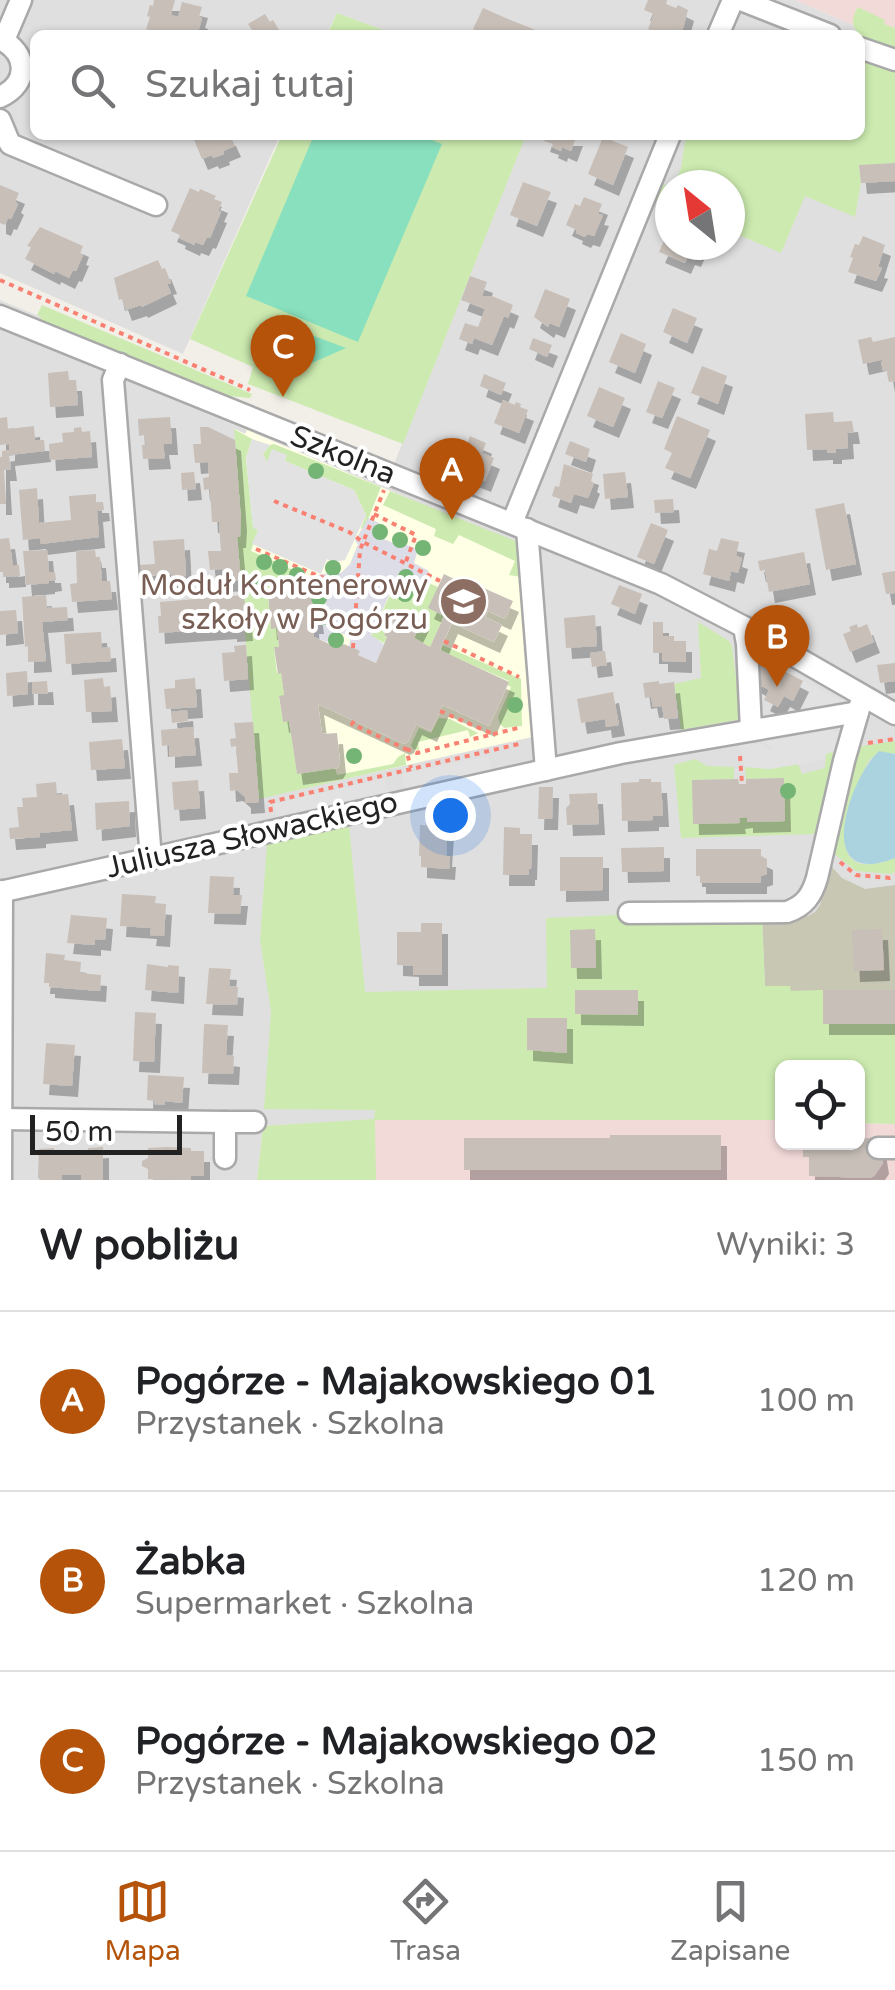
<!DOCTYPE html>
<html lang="pl">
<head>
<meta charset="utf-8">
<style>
  :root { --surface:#fff; --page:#f6f6f6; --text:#202124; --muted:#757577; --line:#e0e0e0; --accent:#b45309 }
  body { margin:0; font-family:"Varela Round",sans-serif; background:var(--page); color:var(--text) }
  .controls { position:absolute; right:30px; bottom:30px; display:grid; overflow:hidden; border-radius:15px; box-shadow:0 2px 8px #0004 }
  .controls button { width:90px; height:90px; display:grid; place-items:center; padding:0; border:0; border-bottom:2px solid var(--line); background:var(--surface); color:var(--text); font:50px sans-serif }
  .compass { position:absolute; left:655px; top:170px; width:90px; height:90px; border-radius:50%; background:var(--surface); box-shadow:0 2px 8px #0004; rotate:330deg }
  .scale { position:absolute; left:30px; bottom:25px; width:152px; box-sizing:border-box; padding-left:10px; border:5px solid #222; border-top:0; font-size:28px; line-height:35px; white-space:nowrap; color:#222; -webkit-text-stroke:8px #fff; paint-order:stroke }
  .you { position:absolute; left:450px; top:815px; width:35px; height:35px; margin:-25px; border:8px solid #fff; border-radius:50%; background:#1a73e8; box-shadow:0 0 0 15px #1a73e833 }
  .badge { display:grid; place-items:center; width:65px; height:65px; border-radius:50%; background:var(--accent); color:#fff; font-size:32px; font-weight:700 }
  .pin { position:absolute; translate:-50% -82px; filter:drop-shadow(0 2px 5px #0008) }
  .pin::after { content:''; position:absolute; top:52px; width:35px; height:30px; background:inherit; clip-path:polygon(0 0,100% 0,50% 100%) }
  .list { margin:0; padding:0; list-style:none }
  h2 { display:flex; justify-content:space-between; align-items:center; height:130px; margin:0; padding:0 40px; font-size:42px }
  h2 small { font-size:32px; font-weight:400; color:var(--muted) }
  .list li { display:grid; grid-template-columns:65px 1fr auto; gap:30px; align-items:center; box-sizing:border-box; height:180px; padding:0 40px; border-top:2px solid var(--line) }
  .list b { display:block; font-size:38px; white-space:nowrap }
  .list p { margin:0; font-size:32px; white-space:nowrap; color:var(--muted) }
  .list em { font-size:32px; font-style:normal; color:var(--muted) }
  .icon { flex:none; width:55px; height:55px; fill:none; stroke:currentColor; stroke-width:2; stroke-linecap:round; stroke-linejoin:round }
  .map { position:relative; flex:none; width:895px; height:1180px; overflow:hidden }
  .search { position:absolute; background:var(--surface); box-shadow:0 2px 8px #0004; left:30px; right:30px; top:30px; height:110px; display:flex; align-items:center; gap:25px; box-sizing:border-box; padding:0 35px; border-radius:15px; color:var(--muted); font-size:38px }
  .sheet { height:670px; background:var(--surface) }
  nav { display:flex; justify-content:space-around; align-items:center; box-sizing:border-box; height:140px; border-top:2px solid var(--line); background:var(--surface); font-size:28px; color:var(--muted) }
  nav a { display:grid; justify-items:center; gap:5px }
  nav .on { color:var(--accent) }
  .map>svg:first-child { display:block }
  .residential { fill:#e0dfdf; fill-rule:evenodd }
  .commercial { fill:#f2dad9 }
  .education { fill:#ffffe5 }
  .construction { fill:#c7c7b4 }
  .grass { fill:#cdebb0 }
  .pitch { fill:#88e0be }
  .parking { fill:#e2e2e2 }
  .plaza { fill:#dddde8 }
  .water { fill:#aad3df }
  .building { fill:#c7bfb8; filter:url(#shadow) }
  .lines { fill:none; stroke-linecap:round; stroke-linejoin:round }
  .minor-casing { stroke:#a9a9a9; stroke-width:25 }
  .path { stroke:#fa8072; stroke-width:4; stroke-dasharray:5 5; stroke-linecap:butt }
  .minor { stroke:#fff; stroke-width:20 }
  .tree { fill:#74b475 }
  .labels { text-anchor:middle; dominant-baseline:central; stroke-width:8; stroke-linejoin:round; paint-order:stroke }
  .street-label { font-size:30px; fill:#222; stroke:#fff }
  .education-label { font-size:30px; fill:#785e54; stroke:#fff; text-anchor:end }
</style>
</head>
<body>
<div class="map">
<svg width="895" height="1180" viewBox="0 0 895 1180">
  <defs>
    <filter id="shadow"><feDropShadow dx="6" dy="11" stdDeviation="0" flood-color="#0004"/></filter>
  </defs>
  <rect width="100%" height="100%" fill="#f2efe9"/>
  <path class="residential" d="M0,0H795L895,43V1124L858,1068H782L374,1120L263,1126L257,1180H0V300L394,464L526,135H860V35H397L337,13L326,35H35V135H280L183,354L0,273ZM670,185H730V245H670Z"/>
  <g class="commercial">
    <polygon points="795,0 895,0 895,43"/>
    <polygon points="374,1120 782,1120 782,1142 858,1142 858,1123 895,1124 895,1180 375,1180"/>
  </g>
  <polygon class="education" points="235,429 245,434 247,430 518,545 532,737 260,798 240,552 239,521 241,520"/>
  <polygon class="construction" points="830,865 842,878 865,889 895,885 895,990 790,991 789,986 765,986 762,917 808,916 815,912 820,905"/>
  <g class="grass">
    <path d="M858,7L885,20L884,24L895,28V48C875,41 840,36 858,7Z"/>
    <polygon points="337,13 397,35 327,35"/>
    <polygon points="862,61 895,72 895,163 859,166 861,183 855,217 805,196 781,253 730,231 730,185 670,185 670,206 653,199 660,186 675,183 681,168 686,135 860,135 860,67"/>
    <polygon points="282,135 526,135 403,444 248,384 253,367 190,339"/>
    <polygon points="42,305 252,394 250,398 218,395 39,322 41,317 37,315"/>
    <polygon points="234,429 252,439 246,458 253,527 258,530 251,551 313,579 311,581 276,587 276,592 268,594 271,628 277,628 279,647 274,648 277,673 281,673 284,695 279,697 283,721 289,721 297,773 335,768 337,775 393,764 398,757 405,753 406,765 259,799 237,537 240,536 239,520 241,520"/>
    <polygon points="274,444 381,487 364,529 361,528 366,515 354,490 284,461 287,455 267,463 263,454 270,445"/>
    <polygon points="390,491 518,542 521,577 509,575 515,561 459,535 453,544 434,536 436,529 383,505"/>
    <polygon points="401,571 438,587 444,616 430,647 414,638 422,620 400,610 394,612 384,635 387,637 384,643 371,636"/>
    <polygon points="698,622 729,641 732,646 741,719 681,730 674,684 701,678"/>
    <polygon points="442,645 521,679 522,726 504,728 500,724 498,717 511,687 507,685 509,681 441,651"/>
    <polygon points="439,718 450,719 478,733 470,737 468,730 418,742 419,750 413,749 411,745 419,728 431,733"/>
    <path d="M895,741V754L893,753L870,759C851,794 814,890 895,858V872L891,874L856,871L832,852L856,747Z"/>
    <polygon points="831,752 836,754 814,850 816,834 681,838 674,765 695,759 707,766 734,767 734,779 692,780 740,822 739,818 747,817 748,822 784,821 784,778 746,779 745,767 770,769 798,764 802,774 825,768 826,754"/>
    <polygon points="349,825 365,992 547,988 546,918 616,915 762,917 765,986 790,986 791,991 823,990 824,1024 895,1024 895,1124 858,1123 858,1068 782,1068 782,1120 375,1120 376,1180 257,1180 263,1126 374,1119 375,1110 264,1109 271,1012 260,940 267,843"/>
  </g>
  <g class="pitch">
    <polygon points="314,135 419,135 442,144 358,342 246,296"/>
    <polygon points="306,333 346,348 303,367 303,347"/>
  </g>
  <g class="parking">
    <polygon points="252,439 270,445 263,454 267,462 272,449 287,455 285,461 354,490 366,515 345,560 334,562 327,559 321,574 252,544 258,530 253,528 246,458"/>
    <polygon points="803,681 848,703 784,717"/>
    <polygon points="826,724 836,732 841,732 836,754 831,752 826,754 824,760 770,769 745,767 739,748 743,743 762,744 768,750 774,751 764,741 767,736 773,740 778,735 783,738 787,733 793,736 797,730 803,734 807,729 813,732 816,727 822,731"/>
    <polygon points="488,756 495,781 407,800 402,774"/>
    <polygon points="385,778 391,804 279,830 274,804"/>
  </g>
  <polygon class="plaza" points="368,518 381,524 377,536 398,545 402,543 418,549 414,563 429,571 424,581 405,572 399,574 371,635 384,644 376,663 358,655 349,646 351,638 349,636 336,631 329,643 314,637 313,623 325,621 327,617 325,599 319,596 315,596 313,591 307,588 313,579 321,574 341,573 350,564 358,544 355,541"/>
  <path class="water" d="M879,751L895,754V858C811,891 849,778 879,751Z"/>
  <g class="building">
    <polygon points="154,0 175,0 171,15 178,17 182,2 202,7 199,17 202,18 198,33 161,35 162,33 146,29 150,17 147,16 150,5 153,6"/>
    <polygon points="648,0 667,0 666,4 676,8 678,5 688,10 682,32 675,29 672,35 661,35 648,29 654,14 644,10"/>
    <polygon points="483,8 508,19 548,35 479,35 480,32 473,29"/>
    <polygon points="265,14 270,22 273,20 282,35 255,35 248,24"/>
    <polygon points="192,135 230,135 235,146 223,151 224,154 213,158 212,155 202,159"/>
    <polygon points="546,135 577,135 571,151 562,147 561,151 552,147 553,144 544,141"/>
    <polygon points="603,137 628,147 613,185 588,174"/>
    <polygon points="895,163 895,181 861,183 859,165"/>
    <polygon points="523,182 551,192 537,226 510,215"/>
    <polygon points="0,185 19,193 15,202 18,204 11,219 8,218 5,225 0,223"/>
    <polygon points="190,188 199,192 200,189 216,196 214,199 222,202 218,211 221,212 210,238 207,237 203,245 195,242 194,245 179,238 180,235 171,231"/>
    <polygon points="584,197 602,204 598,214 603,215 594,236 587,234 585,237 576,233 577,230 566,225 575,204 580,206"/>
    <polygon points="670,220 670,245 700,245 695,256 689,254 685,263 659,252 668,232 665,231"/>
    <polygon points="40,227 83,246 80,254 83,255 76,271 73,270 69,278 55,271 54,274 25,259 31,247 27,246"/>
    <polygon points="863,236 885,245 878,267 882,268 876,281 848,272 853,258 850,257 855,244 859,245"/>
    <polygon points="158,260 162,269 165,268 171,283 167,284 171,293 142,307 141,305 126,310 122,299 119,300 114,278"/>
    <polygon points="470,276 487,282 482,296 492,296 513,305 508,318 504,316 492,345 474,338 472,344 459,339 465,323 478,327 485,309 461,300"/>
    <polygon points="545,289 570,299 559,327 550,323 548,327 534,317"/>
    <polygon points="673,308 697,318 687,343 663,332"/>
    <polygon points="621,333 646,344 635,373 609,362"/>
    <polygon points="871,337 873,342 895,337 895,381 889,382 887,370 883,371 881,362 885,359 863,364 858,340"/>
    <polygon points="533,338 552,345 547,357 529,349"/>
    <polygon points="702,366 727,376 718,404 691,393"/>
    <polygon points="68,371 69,380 76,380 78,405 50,407 48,373"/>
    <polygon points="484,374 506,383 501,395 480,386"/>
    <polygon points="658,381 675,388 662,418 646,412"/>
    <polygon points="599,387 625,398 613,427 587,416"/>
    <polygon points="503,400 515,405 516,402 521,404 520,407 528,410 519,433 494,423"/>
    <polygon points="833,412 834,422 852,421 854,433 847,433 848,448 836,449 836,453 827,453 827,449 807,450 805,414"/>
    <polygon points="677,416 710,430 690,478 665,468 672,453 664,449"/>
    <polygon points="7,417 8,429 34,426 35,440 44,440 45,451 9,455 11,470 4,470 6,504 0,504 0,457 2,457 2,451 9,450 9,444 0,445 0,418"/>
    <polygon points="170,417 172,444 163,444 165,458 143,459 142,445 146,445 145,435 139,436 138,419"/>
    <polygon points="81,427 82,432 90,431 92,457 50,460 49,444 63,442 62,433 74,432 74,428"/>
    <polygon points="200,427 208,427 235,440 241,520 240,537 237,537 241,580 223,581 222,569 210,570 208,551 221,551 220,538 219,522 212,522 210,489 204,490 203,478 209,477 208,462 195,463 193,444 201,444"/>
    <polygon points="470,436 486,443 482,453 494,458 485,481 462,472 469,454 464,452"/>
    <polygon points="570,441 590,449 586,462 565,454"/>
    <polygon points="564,464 593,474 591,481 594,483 588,498 574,494 571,503 552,496 555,486 559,487"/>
    <polygon points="194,472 196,489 182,490 181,473"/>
    <polygon points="625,472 628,497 605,499 603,474"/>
    <polygon points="37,488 39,523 71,520 69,496 96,494 96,502 103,502 104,510 97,511 99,537 41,544 40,538 23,540 19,490"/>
    <polygon points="673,499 674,512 655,513 654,500"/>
    <polygon points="844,503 856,564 826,570 815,509"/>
    <polygon points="651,523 668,530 654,564 637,557"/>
    <polygon points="9,538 13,566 19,565 20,576 3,577 3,572 0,572 0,539"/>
    <polygon points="721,538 739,542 736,556 742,558 738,573 731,571 729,581 703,574 709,549 717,551"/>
    <polygon points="184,539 186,576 171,577 171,574 141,576 140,565 155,564 153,541"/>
    <polygon points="47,550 49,572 55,572 56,580 49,581 49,583 26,585 23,551"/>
    <polygon points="95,550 96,557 100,557 102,581 110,581 112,599 72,602 70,584 77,583 76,551"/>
    <polygon points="804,552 810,584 769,592 765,570 760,571 758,561"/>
    <polygon points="895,571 895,593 886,594 882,573"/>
    <polygon points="444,574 460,582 462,578 470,582 471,580 480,584 479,586 513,601 505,619 488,611 485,617 502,625 494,642 452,623 440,650 509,682 489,726 443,705 431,731 416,724 408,742 404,744 318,704 322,734 337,733 340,763 337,768 297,774 289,721 283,722 279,696 284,695 281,673 278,674 274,647 279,647 277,628 271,629 268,593 311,589 314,593 318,623 313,623 314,637 336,647 344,644 360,651 358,655 376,663 387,637 384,635 395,612 398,610 423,620 414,638 430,647 444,616 428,608"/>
    <polygon points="619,585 642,594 635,614 611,604"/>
    <polygon points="46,595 47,608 67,607 68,620 42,622 46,661 28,662 28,646 25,647 22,597"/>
    <polygon points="244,595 247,630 231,631 231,628 159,633 158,616 161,616 160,602"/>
    <polygon points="16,610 18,633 0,635 0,611"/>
    <polygon points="595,615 597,646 566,648 564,618"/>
    <polygon points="653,622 663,622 663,636 674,636 674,641 686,641 686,662 662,661 662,653 653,653"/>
    <polygon points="857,624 858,628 867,624 874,642 850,652 843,634 851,631 849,627"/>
    <polygon points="101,632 102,648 110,647 111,661 66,664 64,634"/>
    <polygon points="246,645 248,679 224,681 222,653 235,652 234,646"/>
    <polygon points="605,651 607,665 592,667 590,653"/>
    <polygon points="895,663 895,681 880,683 877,665"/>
    <polygon points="771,664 803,681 793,701 784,696 778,707 764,700 769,690 753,681 761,665 768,668"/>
    <polygon points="27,671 28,694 7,696 6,673"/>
    <polygon points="103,678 104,687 110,686 112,711 86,712 84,680"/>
    <polygon points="195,678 197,707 166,709 164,689 175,688 175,680"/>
    <polygon points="47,681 48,694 32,694 32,682"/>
    <polygon points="659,681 659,684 674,682 678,718 664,719 662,706 653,707 651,697 645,698 643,683"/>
    <polygon points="613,692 619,725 606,727 605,719 581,723 577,699"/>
    <polygon points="187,710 188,721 172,723 171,712"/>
    <polygon points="253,722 259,802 245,803 245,797 237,790 230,791 229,773 238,773 236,746 231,747 230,739 236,738 234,723"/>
    <polygon points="193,727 196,755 169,757 169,745 162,746 161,730"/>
    <polygon points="122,739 125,768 91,770 89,742"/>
    <polygon points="784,778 785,821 747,822 747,817 739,818 740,823 693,824 692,780 738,779 739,784 746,784 746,779"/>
    <polygon points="639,779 651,779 651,782 661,782 663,816 653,816 653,820 622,821 621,783 639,782"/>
    <polygon points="198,780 200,808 174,810 172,782"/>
    <polygon points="56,782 57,795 68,794 72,830 40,833 40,837 10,839 9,828 19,827 17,807 23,807 22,798 37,797 36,784"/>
    <polygon points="539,787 553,787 552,819 538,819"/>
    <polygon points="597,793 599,824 567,825 566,808 570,804 569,794"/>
    <polygon points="129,801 130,826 96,830 95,803"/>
    <polygon points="420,825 448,826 446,856 450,856 449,869 421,867 421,856 419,856"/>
    <polygon points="504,827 520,828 520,834 532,834 531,869 529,869 529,875 503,875"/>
    <polygon points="664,847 664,871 622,872 621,848"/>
    <polygon points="696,849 761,849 761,856 767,859 767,874 761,876 761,883 700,883 700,876 696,876"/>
    <polygon points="560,857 603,857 603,890 560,891"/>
    <polygon points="210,876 234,877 233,895 242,895 240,914 208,913"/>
    <polygon points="122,894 156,896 155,903 166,904 164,936 150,935 151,928 120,926"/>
    <polygon points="71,915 107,918 105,940 95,939 95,945 67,943"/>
    <polygon points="421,923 442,923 442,975 413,975 413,966 397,965 397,932 421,932"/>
    <polygon points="595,929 596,968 571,968 570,930"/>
    <polygon points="882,929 884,970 854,971 852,930"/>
    <polygon points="46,953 65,955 64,960 81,962 80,973 101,975 100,991 49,987 49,983 44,983"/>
    <polygon points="147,964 168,967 168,965 179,966 178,993 145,990"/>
    <polygon points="209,968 231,969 229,986 238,987 237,1005 206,1004"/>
    <polygon points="575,990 638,990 638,1015 575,1014"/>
    <rect x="823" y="990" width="72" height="34"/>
    <polygon points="135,1012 156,1013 154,1062 133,1061"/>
    <polygon points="527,1018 567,1018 567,1053 527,1050"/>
    <polygon points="204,1024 228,1025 226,1055 234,1056 233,1074 202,1073"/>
    <polygon points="46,1043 75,1045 72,1086 43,1084"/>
    <polygon points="148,1075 184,1077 182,1103 165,1101 165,1105 154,1104 155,1101 147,1100"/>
    <polygon points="610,1135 721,1135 721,1170 464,1170 464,1138 610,1138"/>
    <polygon points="858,1138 879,1138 883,1163 874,1176 870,1178 809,1176 809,1157 803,1157 803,1142 858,1142"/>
    <polygon points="103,1147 103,1180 81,1180 81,1175 62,1175 62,1180 40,1180 38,1177 39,1149 54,1148 55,1154 88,1153 88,1148"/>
    <polygon points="166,1147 191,1148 191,1151 204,1151 204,1176 191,1176 191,1180 148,1179 148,1169 142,1166 142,1161 148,1158 148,1148"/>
  </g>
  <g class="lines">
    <defs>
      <g id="minor">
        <polyline points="741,0 830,35"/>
        <polyline points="718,35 733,0"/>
        <path d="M0,39C28,53 30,83 0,97"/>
        <polyline points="4,40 21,0"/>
        <polyline points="860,48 895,60"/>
        <polyline points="0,120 10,144 156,205"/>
        <polyline points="0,316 661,584 744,627 895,714"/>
        <polyline points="120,364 113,380 151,859"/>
        <polyline points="512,523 670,135"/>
        <polyline points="527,529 546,770"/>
        <polyline points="744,627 747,644 751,730"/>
        <polyline points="0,892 621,753 858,712"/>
        <path d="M629,913L787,912C805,906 812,895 817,878L844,761L861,702"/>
        <polyline points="2,1119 225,1122"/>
        <polyline points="878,1148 895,1148"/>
        <polyline points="225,1158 225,1122 255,1122"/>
        <polyline points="1,1180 2,891"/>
      </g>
    </defs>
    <use href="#minor" class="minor-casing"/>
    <g class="path">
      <polyline points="0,280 250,390"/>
      <polyline points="274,501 349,532 363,542 440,581"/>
      <polyline points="374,514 416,535 405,564"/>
      <polyline points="256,549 318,576 358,587"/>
      <polyline points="444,641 519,677"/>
      <polyline points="353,648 360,550 384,490"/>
      <polyline points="440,711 493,734"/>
      <polyline points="354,721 352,724 406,749 411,768"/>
      <polyline points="868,743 895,739"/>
      <polyline points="406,749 417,753 522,727"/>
      <polyline points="740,756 742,784"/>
      <polyline points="271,812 270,802 523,743"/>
      <polyline points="840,862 856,875 890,878 895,876"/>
    </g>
    <use href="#minor" class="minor"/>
  </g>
  <g class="tree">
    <circle cx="316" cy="471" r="8"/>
    <circle cx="380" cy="532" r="8"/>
    <circle cx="400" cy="540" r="8"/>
    <circle cx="423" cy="548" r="8"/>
    <circle cx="264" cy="562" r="8"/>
    <circle cx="280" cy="567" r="8"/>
    <circle cx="333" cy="568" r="8"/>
    <circle cx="297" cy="575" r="8"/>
    <circle cx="406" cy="577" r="8"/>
    <circle cx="257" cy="587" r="8"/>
    <circle cx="405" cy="594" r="8"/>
    <circle cx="319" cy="598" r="8"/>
    <circle cx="323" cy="617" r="8"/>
    <circle cx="336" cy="640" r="8"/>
    <circle cx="515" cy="705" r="8"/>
    <circle cx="354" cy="756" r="8"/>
    <circle cx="788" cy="791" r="8"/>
  </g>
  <defs>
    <symbol id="school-disc" viewBox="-11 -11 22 22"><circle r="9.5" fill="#8d6e63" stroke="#fff"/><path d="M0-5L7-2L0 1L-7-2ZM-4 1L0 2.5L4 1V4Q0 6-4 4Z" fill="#fff"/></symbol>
  </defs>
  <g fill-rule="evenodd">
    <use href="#school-disc" x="436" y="574" width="55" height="55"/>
  </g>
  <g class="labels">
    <g class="street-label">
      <text transform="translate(343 455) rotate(22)">Szkolna</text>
      <text transform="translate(252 835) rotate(-13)">Juliusza Słowackiego</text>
    </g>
    <g class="education-label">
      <text x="428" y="585">Moduł Kontenerowy<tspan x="428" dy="34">szkoły w Pogórzu</tspan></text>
    </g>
  </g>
</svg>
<div class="controls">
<button><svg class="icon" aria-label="locate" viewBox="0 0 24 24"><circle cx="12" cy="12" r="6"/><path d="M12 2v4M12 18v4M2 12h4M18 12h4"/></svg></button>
</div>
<svg class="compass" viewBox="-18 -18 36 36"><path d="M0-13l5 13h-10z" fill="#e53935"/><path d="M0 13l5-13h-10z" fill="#757577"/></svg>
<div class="scale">50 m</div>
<div class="you"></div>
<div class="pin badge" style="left:452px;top:520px">A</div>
<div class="pin badge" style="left:777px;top:687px">B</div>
<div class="pin badge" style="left:283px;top:397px">C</div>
<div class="search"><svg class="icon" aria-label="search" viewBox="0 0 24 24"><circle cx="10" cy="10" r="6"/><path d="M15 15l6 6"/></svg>Szukaj tutaj</div>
</div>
<section class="sheet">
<h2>W pobliżu<small>Wyniki: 3</small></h2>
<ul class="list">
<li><span class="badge">A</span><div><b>Pogórze - Majakowskiego 01</b><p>Przystanek · Szkolna</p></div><em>100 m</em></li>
<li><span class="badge">B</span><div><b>Żabka</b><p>Supermarket · Szkolna</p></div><em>120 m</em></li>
<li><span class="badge">C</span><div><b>Pogórze - Majakowskiego 02</b><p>Przystanek · Szkolna</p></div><em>150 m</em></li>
</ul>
</section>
<nav>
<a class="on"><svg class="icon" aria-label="map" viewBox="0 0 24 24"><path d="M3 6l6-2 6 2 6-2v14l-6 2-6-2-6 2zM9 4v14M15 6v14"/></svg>Mapa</a>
<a><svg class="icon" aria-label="directions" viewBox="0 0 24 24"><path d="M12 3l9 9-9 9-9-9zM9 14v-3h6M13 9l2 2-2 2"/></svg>Trasa</a>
<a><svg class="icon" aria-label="saved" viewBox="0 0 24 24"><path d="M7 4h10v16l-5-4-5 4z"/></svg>Zapisane</a>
</nav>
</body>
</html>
